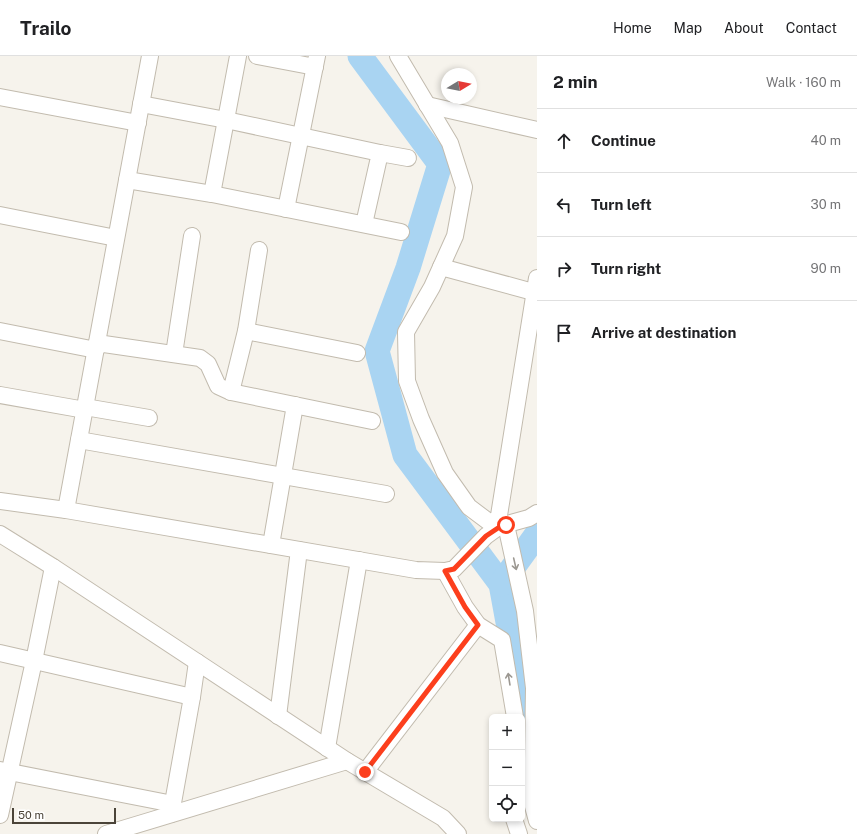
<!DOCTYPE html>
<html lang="en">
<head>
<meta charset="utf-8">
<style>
  :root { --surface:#fff; --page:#f6f6f6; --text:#202124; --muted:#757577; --line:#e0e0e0 }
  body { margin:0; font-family:"Public Sans",sans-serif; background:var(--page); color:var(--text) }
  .controls { position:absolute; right:12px; bottom:12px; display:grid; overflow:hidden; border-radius:6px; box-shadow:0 2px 6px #0003 }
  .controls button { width:36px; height:36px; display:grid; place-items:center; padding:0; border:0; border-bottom:1px solid var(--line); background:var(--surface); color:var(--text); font:20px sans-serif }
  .compass { position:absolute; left:441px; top:12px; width:36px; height:36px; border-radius:50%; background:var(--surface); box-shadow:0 2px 6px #0003; rotate:80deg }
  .scale { position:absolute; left:12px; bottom:10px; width:104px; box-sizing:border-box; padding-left:4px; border:2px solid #4b4439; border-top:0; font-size:11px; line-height:14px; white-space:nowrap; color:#4b4439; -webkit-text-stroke:3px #fff; paint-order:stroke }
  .stop { position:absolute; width:12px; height:12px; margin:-9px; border:3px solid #fc3f1d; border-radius:50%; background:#fff }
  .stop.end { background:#fc3f1d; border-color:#fff; box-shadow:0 1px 4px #0008 }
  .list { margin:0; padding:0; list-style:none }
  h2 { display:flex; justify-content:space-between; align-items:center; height:52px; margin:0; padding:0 16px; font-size:17px }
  h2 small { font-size:13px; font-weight:400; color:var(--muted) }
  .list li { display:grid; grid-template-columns:26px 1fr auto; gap:12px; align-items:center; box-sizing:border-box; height:64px; padding:0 16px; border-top:1px solid var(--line) }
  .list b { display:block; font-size:15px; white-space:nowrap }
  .list em { font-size:13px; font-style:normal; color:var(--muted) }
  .icon { flex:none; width:22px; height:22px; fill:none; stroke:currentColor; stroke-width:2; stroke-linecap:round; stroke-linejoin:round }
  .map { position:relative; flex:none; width:537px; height:778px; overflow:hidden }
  header { display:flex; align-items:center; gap:24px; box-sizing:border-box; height:56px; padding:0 20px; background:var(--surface); border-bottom:1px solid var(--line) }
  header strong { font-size:19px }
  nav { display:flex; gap:22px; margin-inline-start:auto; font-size:14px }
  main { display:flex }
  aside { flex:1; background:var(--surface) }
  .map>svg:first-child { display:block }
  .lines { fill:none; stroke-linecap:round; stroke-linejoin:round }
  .river { stroke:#a9d4f2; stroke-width:25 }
  .minor-casing { stroke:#c2bbae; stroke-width:18 }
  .minor { stroke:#fff; stroke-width:16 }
  .oneway { stroke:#9c9892 }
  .route { stroke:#fc3f1d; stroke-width:5 }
</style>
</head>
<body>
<header>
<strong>Trailo</strong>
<nav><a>Home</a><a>Map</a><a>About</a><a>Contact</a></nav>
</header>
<main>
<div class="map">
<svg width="537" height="778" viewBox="0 0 537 778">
  <rect width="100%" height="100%" fill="#f6f3ec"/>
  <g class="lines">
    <g class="river">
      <polyline points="360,0 440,108 408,212 377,295 405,399 501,528 525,659 522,706"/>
      <polyline points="501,528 537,478"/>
    </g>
    <defs>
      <g id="minor">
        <polyline points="257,0 315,11"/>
        <polyline points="398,0 450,87 464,131 455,180 432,231 406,276 407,325 421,363 445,417 469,451 497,472 537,222"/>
        <polyline points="0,41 138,67"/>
        <polyline points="141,48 226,64 380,97 364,168"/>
        <polyline points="427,49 537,74"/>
        <polyline points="380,97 408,102"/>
        <polyline points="127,124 212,138 401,176"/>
        <polyline points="212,138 238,0"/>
        <polyline points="286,153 317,0"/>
        <polyline points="0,159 116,182"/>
        <polyline points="441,211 537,237"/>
        <polyline points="0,275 96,294"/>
        <polyline points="246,275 357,297"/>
        <polyline points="97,287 200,302 208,308 218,330 231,336 372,365"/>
        <polyline points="174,298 192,180"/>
        <polyline points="231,336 246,275 259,194"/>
        <polyline points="0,339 85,354"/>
        <polyline points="85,351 149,362"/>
        <polyline points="79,384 386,438"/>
        <polyline points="0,445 66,454 416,514 445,515 454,513 486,480 497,472 511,467 529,462 537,457"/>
        <polyline points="66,454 150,0"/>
        <polyline points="506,469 525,555 534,632 533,703 530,739 537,765"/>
        <polyline points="0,478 53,511 347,705 443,762 458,778"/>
        <polyline points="271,489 295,349"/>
        <polyline points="445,515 465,551 478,569 502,584 515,661"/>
        <polyline points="0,597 192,641"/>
        <polyline points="278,660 299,494"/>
        <polyline points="327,692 359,504"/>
        <polyline points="0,714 173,748"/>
        <polyline points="365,716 478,569"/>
        <polyline points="171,758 192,641 197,606"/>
        <polyline points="0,759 34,605 53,511"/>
        <polyline points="514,763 519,778"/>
        <polyline points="106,778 347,705"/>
      </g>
    </defs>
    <use href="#minor" class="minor-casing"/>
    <use href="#minor" class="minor"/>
  </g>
  <defs><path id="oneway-shaft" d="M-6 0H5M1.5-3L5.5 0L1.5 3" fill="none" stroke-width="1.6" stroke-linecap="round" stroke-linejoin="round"/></defs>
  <g class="oneway">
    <use href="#oneway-shaft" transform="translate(515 508) rotate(77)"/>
    <use href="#oneway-shaft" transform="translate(509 623) rotate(-99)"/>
  </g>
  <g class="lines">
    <polyline class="route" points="365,716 478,569 465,551 445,515 454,513 486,480 498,472 506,469"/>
  </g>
</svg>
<div class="controls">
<button>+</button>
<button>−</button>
<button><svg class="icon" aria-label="locate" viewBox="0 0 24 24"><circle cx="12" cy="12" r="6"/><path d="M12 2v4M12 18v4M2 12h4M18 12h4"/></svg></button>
</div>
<svg class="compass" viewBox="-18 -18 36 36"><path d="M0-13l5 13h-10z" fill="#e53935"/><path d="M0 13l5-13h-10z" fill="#757577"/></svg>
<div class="scale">50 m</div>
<div class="stop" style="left:506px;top:469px"></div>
<div class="stop end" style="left:365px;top:716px"></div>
</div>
<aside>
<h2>2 min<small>Walk · 160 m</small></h2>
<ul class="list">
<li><svg class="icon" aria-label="ahead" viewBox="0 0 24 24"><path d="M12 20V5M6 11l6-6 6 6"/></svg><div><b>Continue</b></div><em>40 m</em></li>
<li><svg class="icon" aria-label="left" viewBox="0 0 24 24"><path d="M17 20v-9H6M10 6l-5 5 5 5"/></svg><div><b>Turn left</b></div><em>30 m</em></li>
<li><svg class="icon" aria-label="right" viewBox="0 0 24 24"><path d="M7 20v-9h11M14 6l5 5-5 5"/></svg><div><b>Turn right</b></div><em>90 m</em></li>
<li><svg class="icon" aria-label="arrive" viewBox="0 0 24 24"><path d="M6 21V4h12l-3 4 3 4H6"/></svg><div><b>Arrive at destination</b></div></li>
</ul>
</aside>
</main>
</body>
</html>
